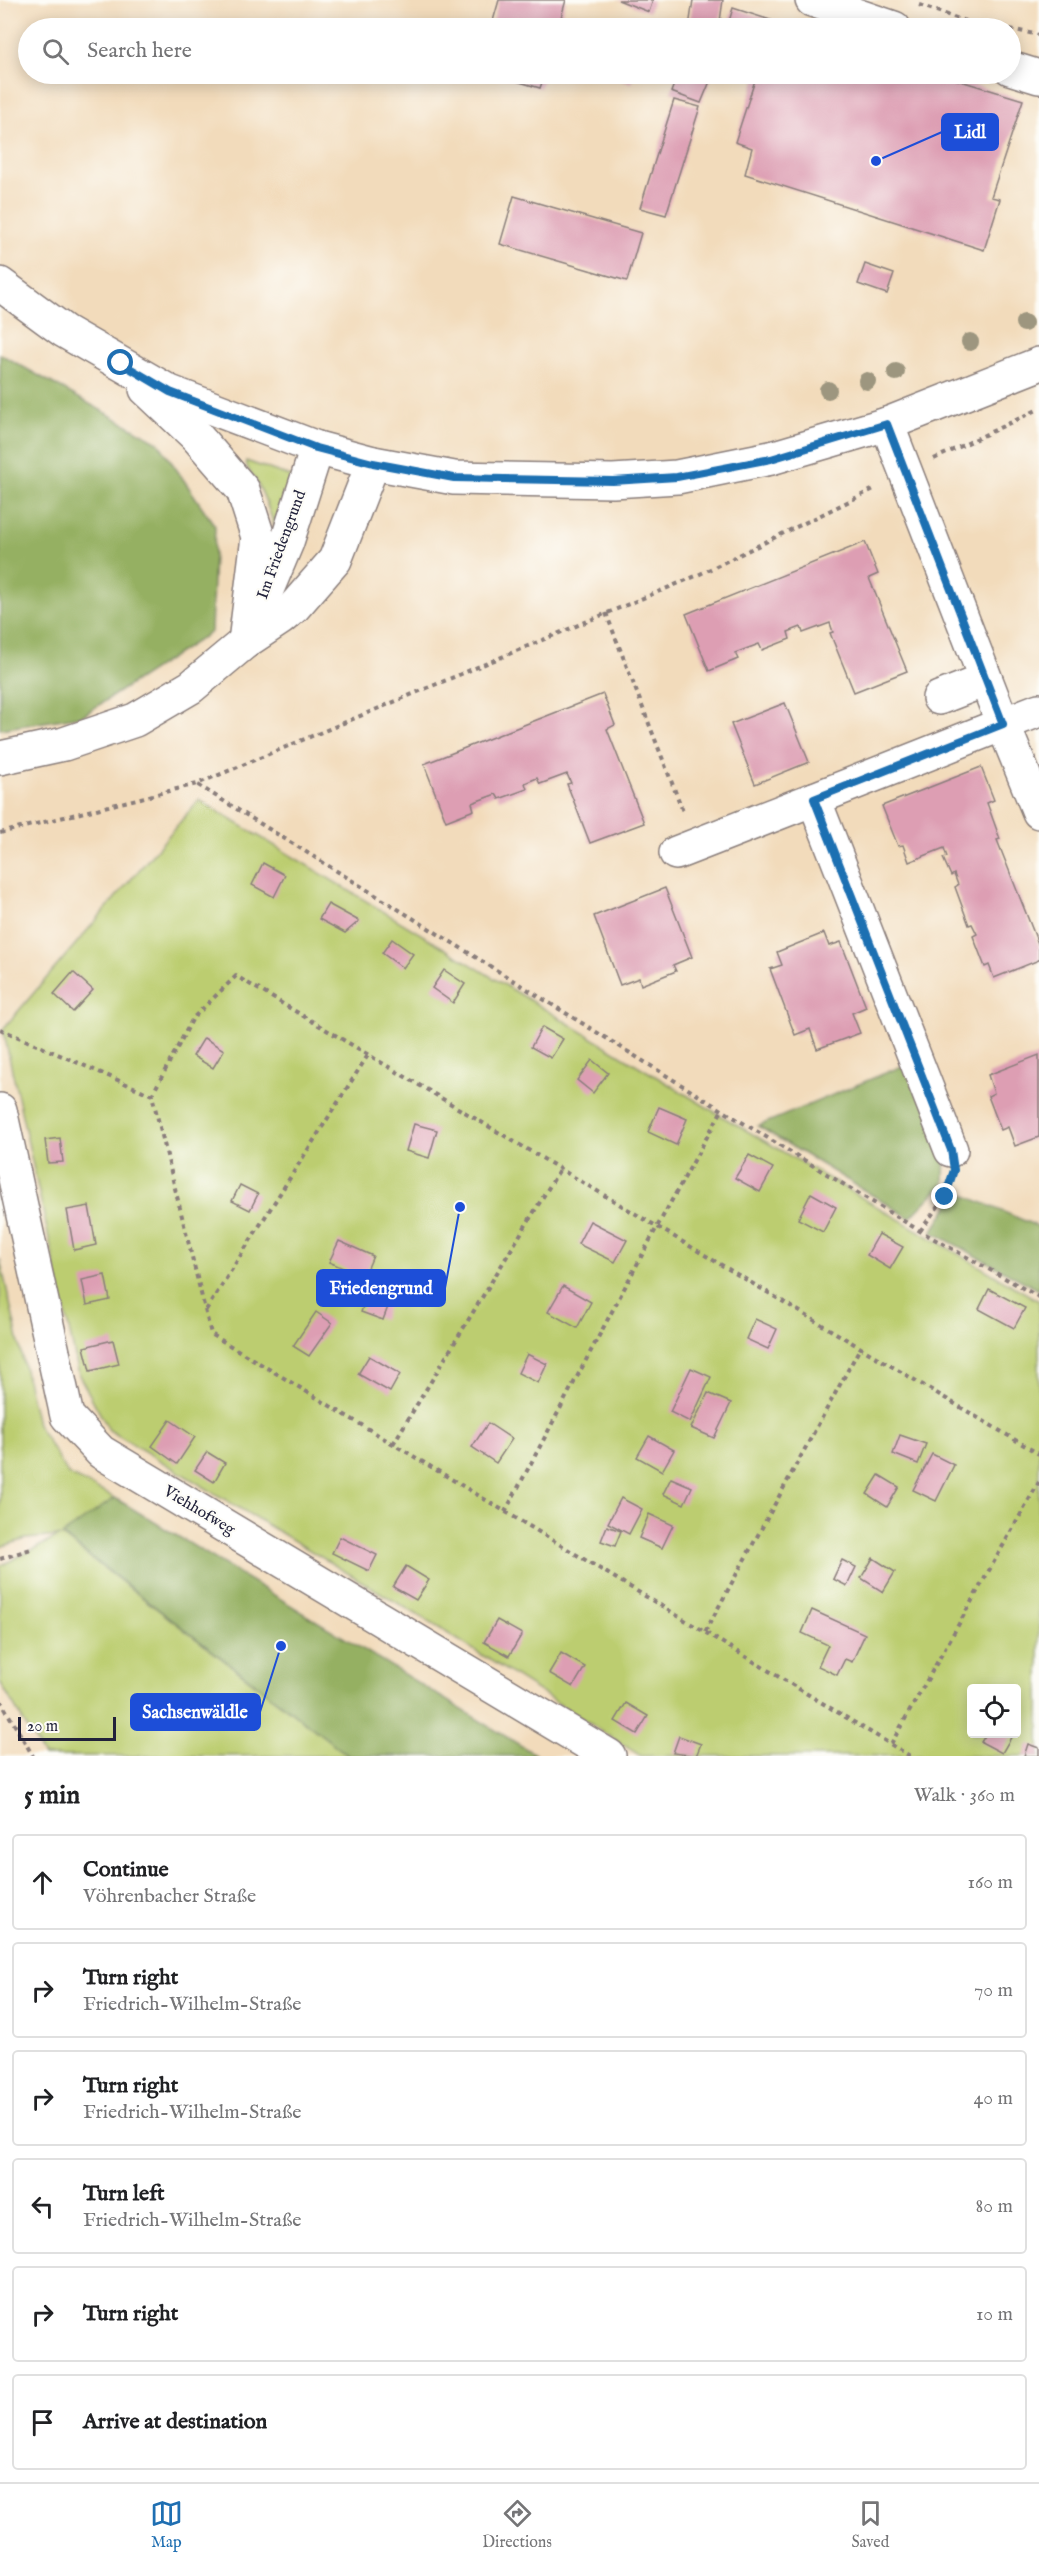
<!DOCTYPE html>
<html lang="en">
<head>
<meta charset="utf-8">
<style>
  :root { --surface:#fff; --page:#f6f6f6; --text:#202124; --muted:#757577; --line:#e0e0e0; --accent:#1f6fb2 }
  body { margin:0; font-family:"IM FELL English",serif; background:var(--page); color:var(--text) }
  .controls { position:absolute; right:18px; bottom:18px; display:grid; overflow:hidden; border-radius:6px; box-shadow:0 3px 15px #0003 }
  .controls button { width:54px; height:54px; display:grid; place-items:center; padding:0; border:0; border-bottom:2px solid var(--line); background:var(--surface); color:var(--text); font:30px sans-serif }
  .scale { position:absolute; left:18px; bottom:15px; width:98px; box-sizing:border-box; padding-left:6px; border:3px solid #22223b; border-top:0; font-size:16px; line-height:21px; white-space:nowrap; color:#22223b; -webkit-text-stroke:4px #fdfcf7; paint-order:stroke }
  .stop { position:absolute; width:18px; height:18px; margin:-14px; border:4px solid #1f6fb2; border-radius:50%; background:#fff }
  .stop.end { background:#1f6fb2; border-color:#fff; box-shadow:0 2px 6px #0008 }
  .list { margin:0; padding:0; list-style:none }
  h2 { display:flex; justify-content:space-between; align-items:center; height:78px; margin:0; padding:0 24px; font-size:26px }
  h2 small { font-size:20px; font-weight:400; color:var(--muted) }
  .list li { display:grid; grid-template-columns:39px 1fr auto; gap:18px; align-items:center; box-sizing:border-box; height:96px; margin:0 12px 12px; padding:0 12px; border:2px solid var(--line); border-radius:6px }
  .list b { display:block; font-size:22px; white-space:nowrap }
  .list p { margin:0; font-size:20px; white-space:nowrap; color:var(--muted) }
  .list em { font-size:20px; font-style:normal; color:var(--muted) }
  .icon { flex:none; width:33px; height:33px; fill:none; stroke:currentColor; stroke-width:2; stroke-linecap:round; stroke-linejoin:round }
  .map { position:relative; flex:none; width:1039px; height:1756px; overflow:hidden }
  .search { position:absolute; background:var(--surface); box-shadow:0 3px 15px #0003; left:18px; right:18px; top:18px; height:66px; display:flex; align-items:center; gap:15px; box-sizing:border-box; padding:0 21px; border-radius:33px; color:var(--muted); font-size:22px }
  .sheet { height:726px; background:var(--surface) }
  nav { display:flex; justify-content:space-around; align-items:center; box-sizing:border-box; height:84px; border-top:2px solid var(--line); background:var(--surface); font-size:16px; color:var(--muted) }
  nav a { display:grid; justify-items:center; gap:3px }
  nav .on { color:var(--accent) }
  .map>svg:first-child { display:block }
  .green { fill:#bccd70; stroke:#6f7856; stroke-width:1.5; fill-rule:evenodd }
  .forest { fill:#95b062; stroke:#5c694e; stroke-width:1.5 }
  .building { fill:#dd9eb3 }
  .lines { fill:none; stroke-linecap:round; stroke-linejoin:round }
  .minor-casing { stroke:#8a7e7b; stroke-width:36 }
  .path { stroke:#8a7e7b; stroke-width:4; stroke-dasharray:4.5 4.5; stroke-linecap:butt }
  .minor { stroke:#fff; stroke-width:33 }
  .tree { fill:#9d967f }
  .route { stroke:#1f6fb2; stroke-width:8 }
  .labels { text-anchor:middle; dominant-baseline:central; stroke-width:4.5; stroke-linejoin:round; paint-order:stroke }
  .street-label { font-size:16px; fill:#22223b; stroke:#fdfcf7 }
  .leader { fill:none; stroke:#1d4ed8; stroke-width:2 }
  .callout-dot { fill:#1d4ed8; stroke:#fdfcf7; stroke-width:2 }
  .callout { fill:#1d4ed8; stroke:#1d4ed8; stroke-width:2 }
  .callout-label { font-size:18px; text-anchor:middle; font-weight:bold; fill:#fff }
</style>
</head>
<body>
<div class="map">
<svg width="1039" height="1756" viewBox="0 0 1039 1756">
  <rect width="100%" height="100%" fill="#fdfcf7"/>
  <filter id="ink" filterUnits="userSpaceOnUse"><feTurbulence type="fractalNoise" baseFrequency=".0167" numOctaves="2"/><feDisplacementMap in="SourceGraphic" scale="12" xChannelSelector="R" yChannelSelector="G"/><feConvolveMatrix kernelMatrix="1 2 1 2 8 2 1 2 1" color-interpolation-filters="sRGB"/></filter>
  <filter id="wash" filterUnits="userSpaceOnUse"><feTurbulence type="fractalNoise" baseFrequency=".008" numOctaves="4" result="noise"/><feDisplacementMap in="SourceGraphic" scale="24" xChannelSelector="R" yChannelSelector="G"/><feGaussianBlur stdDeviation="1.35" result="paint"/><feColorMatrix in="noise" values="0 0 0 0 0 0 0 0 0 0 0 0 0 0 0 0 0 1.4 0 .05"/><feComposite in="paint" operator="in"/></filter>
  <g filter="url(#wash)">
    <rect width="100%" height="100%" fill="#f2dbbb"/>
    <g class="green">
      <path d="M246,461L292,477L274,525C269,511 265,496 257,483C253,475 246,470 246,461Z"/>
      <path d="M199,800L718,1114L1039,1301V1756H641L436,1626L109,1430L79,1375L3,1029ZM972,1688H1016V1734H972Z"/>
      <polygon points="0,1259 37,1424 68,1474 115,1498 62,1536 349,1756 44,1756 0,1682 0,1566 60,1536 26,1539 0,1547"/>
    </g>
    <g class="forest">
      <polygon points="0,354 158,442 215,526 211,632 82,716 0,729"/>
      <polygon points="907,1064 945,1145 944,1183 910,1218 758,1126"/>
      <polygon points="957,1192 1039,1227 1039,1290 932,1232"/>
      <polygon points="115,1498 538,1756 349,1756 62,1535"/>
    </g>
    <g id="blocks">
      <g class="building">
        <polygon points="499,0 566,0 558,28 491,28"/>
        <polygon points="618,0 653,0 649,12"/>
        <polygon points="693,0 723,0 719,28 689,27"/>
        <polygon points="733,8 795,28 727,28"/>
        <polygon points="493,74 545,74 540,88"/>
        <polygon points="601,74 634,74 631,83"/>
        <polygon points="678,74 713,74 701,103 671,92"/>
        <polygon points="757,74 938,74 1023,100 991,197 1000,199 984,250 745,174 752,148 735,142"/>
        <polygon points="674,100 700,107 666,215 640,208"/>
        <polygon points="514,196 641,233 627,281 500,244"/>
        <polygon points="865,264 894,274 887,294 858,284"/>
        <polygon points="865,542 878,574 869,578 907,671 854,692 830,633 833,632 830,623 803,633 801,627 788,632 790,639 762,650 759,644 735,653 738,659 709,671 686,614"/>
        <polygon points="603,694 615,725 607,729 644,823 590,843 567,784 571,783 567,774 540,784 537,778 525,783 527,789 499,799 496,794 472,803 474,810 446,821 424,764"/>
        <polygon points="785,703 809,762 755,784 731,724"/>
        <polygon points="981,767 994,800 987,803 1000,839 997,840 1039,946 1039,960 994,978 989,965 985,967 973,936 977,934 972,924 969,925 955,887 958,885 954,874 951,876 943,858 947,857 944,848 909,862 903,845 898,846 882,806"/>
        <polygon points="263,863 285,875 274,897 252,885"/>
        <polygon points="665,888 692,957 673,965 676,971 641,985 639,978 620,985 594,916"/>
        <polygon points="328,904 359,921 345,933 319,919"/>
        <polygon points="824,933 829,946 841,942 866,1007 852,1013 860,1033 817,1049 810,1029 795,1035 770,969 782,965 777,952"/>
        <polygon points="392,939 413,954 403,968 382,953"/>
        <polygon points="444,970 465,984 453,1003 432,988"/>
        <polygon points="73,972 93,990 73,1012 54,994"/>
        <polygon points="542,1027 563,1039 551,1058 531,1047"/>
        <polygon points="204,1038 224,1050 213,1068 193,1056"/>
        <polygon points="1039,1055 1039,1137 1015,1146 1008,1127 1001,1130 988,1096 994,1093 988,1075"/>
        <polygon points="592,1060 608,1073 593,1093 577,1080"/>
        <polygon points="659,1107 687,1119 676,1145 648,1132"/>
        <polygon points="414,1124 437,1130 429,1158 406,1151"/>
        <polygon points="60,1138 63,1162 48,1163 45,1140"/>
        <polygon points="749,1155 773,1168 760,1192 735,1178"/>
        <polygon points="240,1185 258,1194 250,1210 232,1201"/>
        <polygon points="811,1193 836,1207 823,1232 798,1219"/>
        <polygon points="89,1206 96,1245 74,1250 67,1210"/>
        <polygon points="590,1221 627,1240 615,1262 578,1244"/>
        <polygon points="879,1234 903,1247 890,1269 867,1255"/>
        <polygon points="339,1241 373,1256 364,1277 329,1262"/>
        <polygon points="376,1272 398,1280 383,1320 361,1312"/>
        <polygon points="105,1275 110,1300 87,1305 82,1280"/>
        <polygon points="563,1286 591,1302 577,1328 548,1312"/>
        <polygon points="989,1289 1025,1308 1014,1328 979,1309"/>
        <polygon points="316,1312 332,1323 309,1356 293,1346"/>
        <polygon points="755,1319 777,1329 768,1349 746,1339"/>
        <polygon points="113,1340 119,1364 90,1371 84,1347"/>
        <polygon points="527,1354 547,1364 538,1383 518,1373"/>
        <polygon points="369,1356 400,1374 390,1392 358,1374"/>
        <polygon points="691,1368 711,1377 690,1422 670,1412"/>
        <polygon points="708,1393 731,1403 714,1438 691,1428"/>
        <polygon points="170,1420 195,1437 177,1464 152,1446"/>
        <polygon points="488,1423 512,1439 496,1463 472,1447"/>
        <polygon points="900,1435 926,1444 918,1464 893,1454"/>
        <polygon points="649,1436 674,1450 662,1471 637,1457"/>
        <polygon points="207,1452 225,1463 214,1482 195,1470"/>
        <polygon points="932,1454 954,1465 936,1501 913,1490"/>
        <polygon points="879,1475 899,1487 887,1507 867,1494"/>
        <polygon points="671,1478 692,1487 684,1504 663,1494"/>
        <polygon points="621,1498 642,1509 629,1534 608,1523"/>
        <polygon points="649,1514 673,1525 662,1548 639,1538"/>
        <polygon points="607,1526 621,1531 615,1546 601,1541"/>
        <polygon points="340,1537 377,1555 369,1571 332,1553"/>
        <polygon points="873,1558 895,1572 883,1592 861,1578"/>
        <polygon points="842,1560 856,1567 847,1586 833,1579"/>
        <polygon points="406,1566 429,1580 416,1600 393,1587"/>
        <polygon points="812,1610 865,1634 852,1662 845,1659 837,1675 818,1666 828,1645 802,1633"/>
        <polygon points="497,1620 522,1634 509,1656 484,1642"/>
        <polygon points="561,1653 585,1667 573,1687 549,1673"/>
        <polygon points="626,1703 648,1716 637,1734 615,1721"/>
        <polygon points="986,1734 1013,1734 1002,1753 981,1742"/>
        <polygon points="679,1736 701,1744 696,1756 673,1753"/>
        <polygon points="1028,1744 1039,1748 1039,1756 1024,1756"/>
      </g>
    </g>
  </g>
  <g filter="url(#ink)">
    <use href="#blocks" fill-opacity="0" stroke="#8a7e7b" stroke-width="1.5"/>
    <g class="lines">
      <defs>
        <g id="minor">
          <polyline points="812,0 894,28"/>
          <polyline points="1010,68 1039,77"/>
          <polyline points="0,284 64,331 170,392 317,448 373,463 454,478 613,481 677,477 771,458 887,424 1039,364"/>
          <polyline points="146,389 197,437 243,490 258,537 245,642"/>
          <polyline points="887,424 1003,724 1039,710"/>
          <polyline points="261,604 287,542 317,448"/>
          <polyline points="939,698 985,680"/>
          <polyline points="0,758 64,744 135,720 191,687 245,642 281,618 294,607 335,560 373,463"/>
          <polyline points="676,853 814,799"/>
          <polyline points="0,1110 67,1416 101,1452 609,1756"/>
          <polyline points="951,1150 814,799 1003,724 1039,812"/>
        </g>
      </defs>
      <use href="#minor" class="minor-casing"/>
      <g class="path">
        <polyline points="919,5 968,22 1005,28"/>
        <polyline points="1010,29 1039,35"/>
        <polyline points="934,459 1039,409"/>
        <polyline points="606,613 684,814"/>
        <polyline points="198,785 722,1110 920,1231 1039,1297"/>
        <polyline points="0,833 197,784 696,576 876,488"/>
        <polyline points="0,1029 152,1095"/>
        <polyline points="920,1231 945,1197 952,1181"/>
        <polyline points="206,1310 368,1055"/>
        <polyline points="393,1444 560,1169"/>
        <polyline points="505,1512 657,1227 722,1110"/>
        <polyline points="0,1559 34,1548"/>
        <polyline points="705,1632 860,1348"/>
        <polyline points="0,1700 33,1756"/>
        <polyline points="891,1744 1039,1482"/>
        <polyline points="910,1756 211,1334 152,1095 193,1018 236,976 1039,1454"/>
      </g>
      <use href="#minor" class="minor"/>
    </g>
    <g class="tree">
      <circle cx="1024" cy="323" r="9"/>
      <circle cx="970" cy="342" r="9"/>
      <circle cx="896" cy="372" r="9"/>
      <circle cx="867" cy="381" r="9"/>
      <circle cx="828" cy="390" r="9"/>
    </g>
  </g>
  <g class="lines" filter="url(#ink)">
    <polyline class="route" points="121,363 170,392 316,448 373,463 454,478 613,481 677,477 771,459 887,424 1003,724 814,799 951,1150 954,1170 945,1197"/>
  </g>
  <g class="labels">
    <g class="street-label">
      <text transform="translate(282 545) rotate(-70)">Im Friedengrund</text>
      <text transform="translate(199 1511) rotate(31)">Viehhofweg</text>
    </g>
  </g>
  <path class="leader" d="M876 161L942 132M460 1207L445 1288M281 1646L260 1712"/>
  <g class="callout-dot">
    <circle cx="876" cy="161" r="6"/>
    <circle cx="460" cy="1207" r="6"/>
    <circle cx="281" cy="1646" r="6"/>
  </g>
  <g class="callout">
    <rect x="942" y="114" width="56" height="36" rx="6"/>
    <rect x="317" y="1270" width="128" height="36" rx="6"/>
    <rect x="131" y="1694" width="129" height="36" rx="6"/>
  </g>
  <g class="callout-label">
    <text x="970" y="138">Lidl</text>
    <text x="381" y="1294">Friedengrund</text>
    <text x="195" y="1718">Sachsenwäldle</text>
  </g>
</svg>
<div class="controls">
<button><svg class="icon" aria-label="locate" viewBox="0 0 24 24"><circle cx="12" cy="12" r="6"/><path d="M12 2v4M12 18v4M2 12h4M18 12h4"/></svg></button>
</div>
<div class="scale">20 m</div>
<div class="stop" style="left:121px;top:363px"></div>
<div class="stop end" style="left:945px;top:1197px"></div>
<div class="search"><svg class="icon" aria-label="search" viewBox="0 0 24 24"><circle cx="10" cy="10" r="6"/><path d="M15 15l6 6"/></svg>Search here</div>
</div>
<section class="sheet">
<h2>5 min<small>Walk · 360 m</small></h2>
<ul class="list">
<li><svg class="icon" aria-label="ahead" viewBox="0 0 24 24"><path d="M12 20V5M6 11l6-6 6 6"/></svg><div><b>Continue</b><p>Vöhrenbacher Straße</p></div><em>160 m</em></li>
<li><svg class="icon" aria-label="right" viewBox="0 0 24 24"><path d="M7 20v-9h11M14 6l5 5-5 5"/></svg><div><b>Turn right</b><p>Friedrich-Wilhelm-Straße</p></div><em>70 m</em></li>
<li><svg class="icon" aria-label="right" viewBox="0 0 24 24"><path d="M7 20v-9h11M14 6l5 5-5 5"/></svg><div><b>Turn right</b><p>Friedrich-Wilhelm-Straße</p></div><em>40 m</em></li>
<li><svg class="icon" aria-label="left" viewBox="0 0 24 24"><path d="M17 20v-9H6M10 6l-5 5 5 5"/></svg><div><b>Turn left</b><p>Friedrich-Wilhelm-Straße</p></div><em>80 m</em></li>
<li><svg class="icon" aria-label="right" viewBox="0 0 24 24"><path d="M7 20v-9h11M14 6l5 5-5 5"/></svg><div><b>Turn right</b></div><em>10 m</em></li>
<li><svg class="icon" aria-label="arrive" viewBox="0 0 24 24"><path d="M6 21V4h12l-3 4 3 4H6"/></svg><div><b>Arrive at destination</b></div></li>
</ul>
</section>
<nav>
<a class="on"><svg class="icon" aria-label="map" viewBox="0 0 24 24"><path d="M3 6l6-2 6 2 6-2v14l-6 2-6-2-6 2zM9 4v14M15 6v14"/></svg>Map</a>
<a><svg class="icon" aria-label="directions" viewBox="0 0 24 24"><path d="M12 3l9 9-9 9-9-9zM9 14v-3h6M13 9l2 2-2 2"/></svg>Directions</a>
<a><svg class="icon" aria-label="saved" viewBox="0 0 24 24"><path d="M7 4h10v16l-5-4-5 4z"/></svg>Saved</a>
</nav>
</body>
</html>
